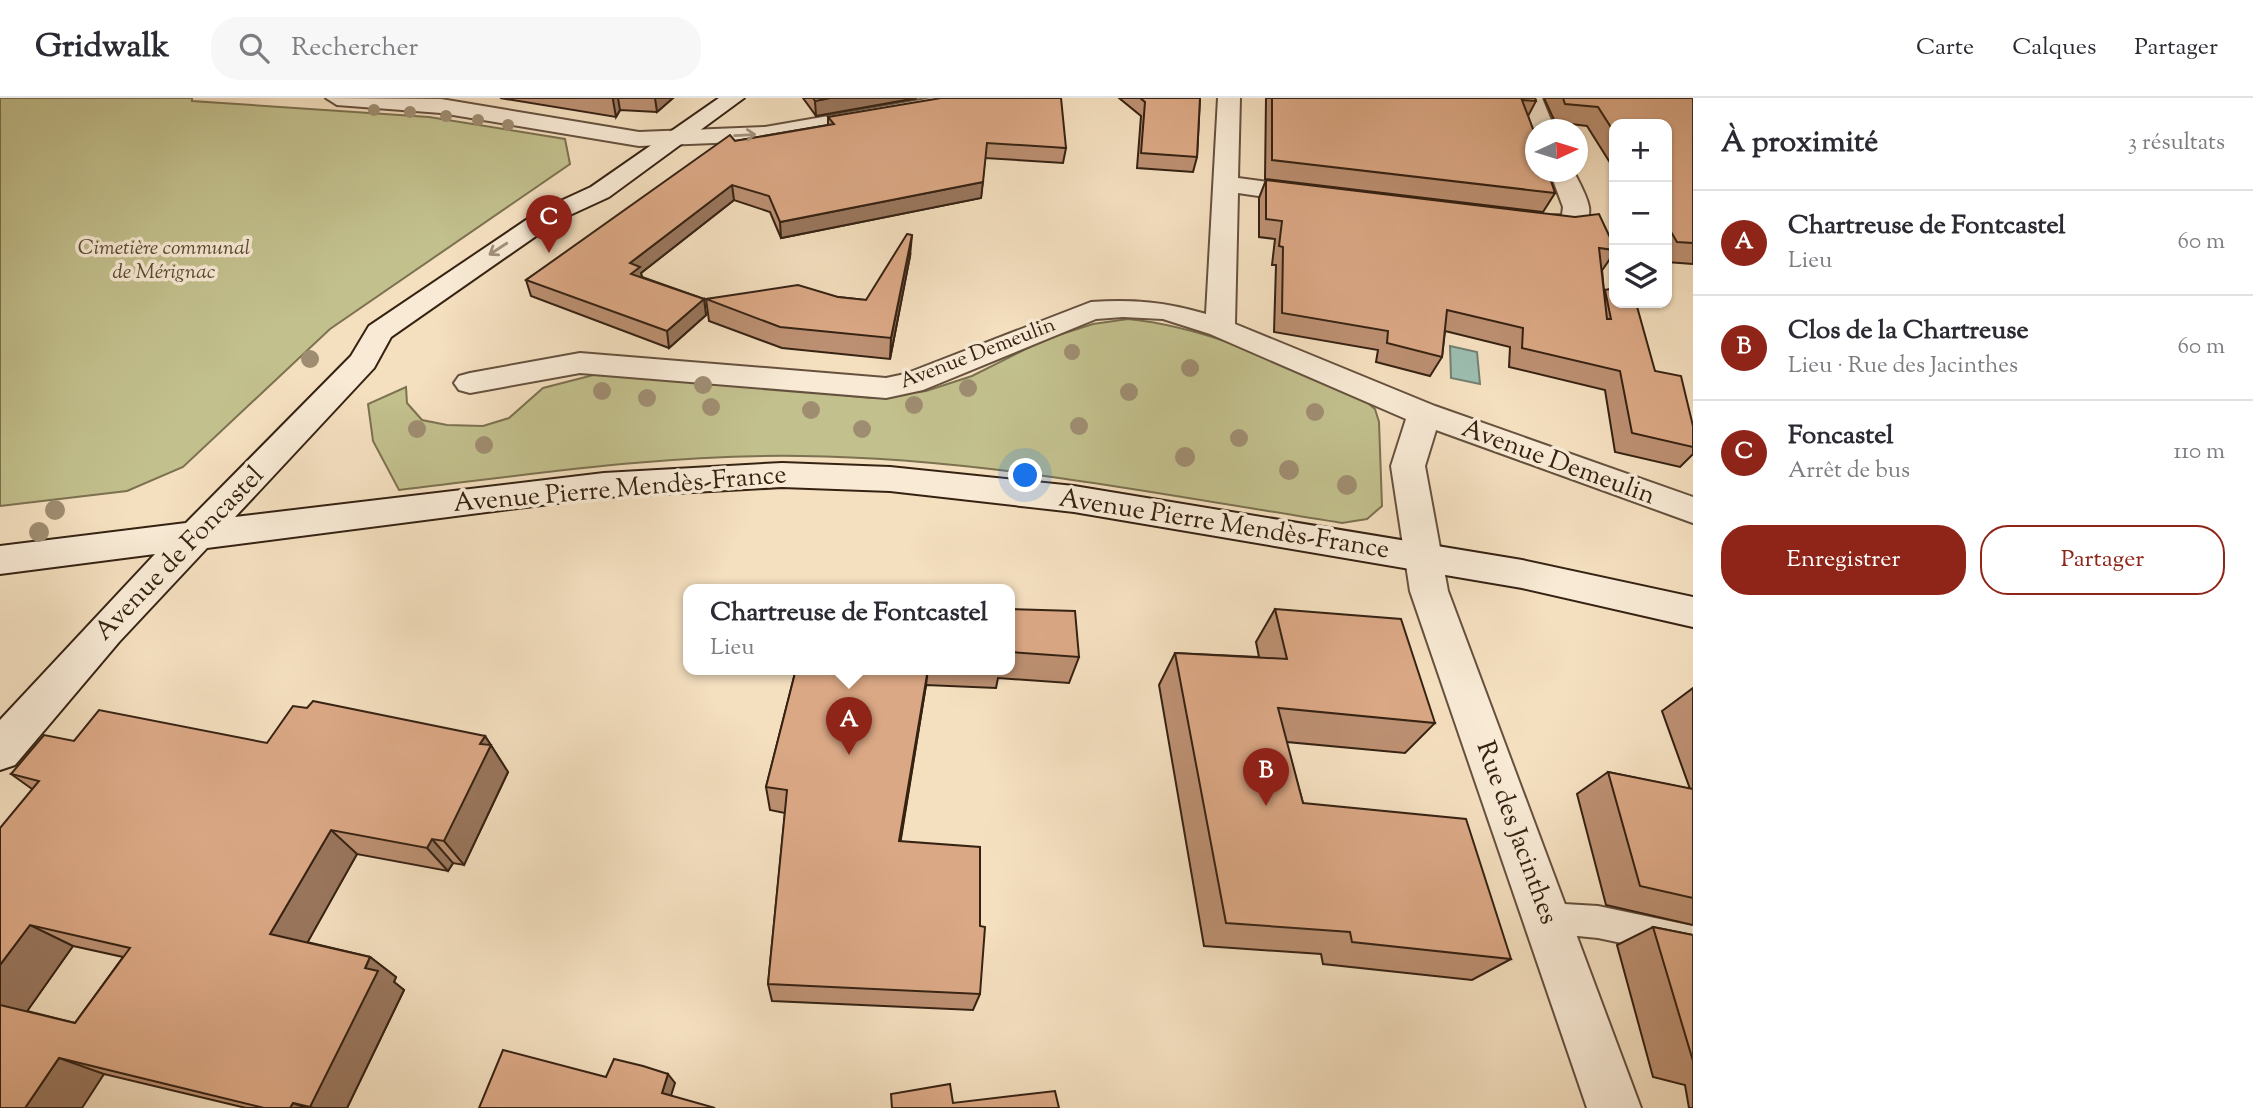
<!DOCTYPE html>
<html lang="fr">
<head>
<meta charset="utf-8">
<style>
  :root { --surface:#fff; --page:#f7f7f7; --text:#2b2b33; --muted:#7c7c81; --line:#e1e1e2; --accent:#8f2418 }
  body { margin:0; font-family:"Sorts Mill Goudy",serif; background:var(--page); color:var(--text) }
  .controls { position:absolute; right:21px; top:21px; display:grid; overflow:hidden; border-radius:14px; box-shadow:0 2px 5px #0004 }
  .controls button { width:63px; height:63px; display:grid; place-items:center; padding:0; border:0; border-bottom:2px solid var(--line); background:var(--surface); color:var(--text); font:35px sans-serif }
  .compass { position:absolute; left:1525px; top:21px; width:63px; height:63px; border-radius:50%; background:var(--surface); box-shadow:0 2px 5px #0004; rotate:86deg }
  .you { position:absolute; left:1026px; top:378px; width:24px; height:24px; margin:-18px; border:5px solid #fff; border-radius:50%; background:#1a73e8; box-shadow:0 0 0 10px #1a73e833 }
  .badge { display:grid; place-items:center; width:46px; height:46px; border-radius:50%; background:var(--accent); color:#fff; font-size:23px; font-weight:700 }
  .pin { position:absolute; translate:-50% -58px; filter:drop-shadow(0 2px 4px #0008) }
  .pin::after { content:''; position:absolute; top:37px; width:24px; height:21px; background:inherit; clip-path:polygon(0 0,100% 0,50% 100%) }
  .popup { position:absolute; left:683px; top:486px; width:332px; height:91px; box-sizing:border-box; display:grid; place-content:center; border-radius:14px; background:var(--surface); filter:drop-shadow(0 2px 5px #0005); font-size:23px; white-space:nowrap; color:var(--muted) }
  .popup b { font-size:26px; color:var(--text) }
  .popup::after { content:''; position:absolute; left:50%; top:100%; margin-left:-14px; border:14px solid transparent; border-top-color:var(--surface) }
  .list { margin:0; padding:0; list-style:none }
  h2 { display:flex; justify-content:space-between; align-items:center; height:91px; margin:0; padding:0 28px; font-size:30px }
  h2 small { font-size:23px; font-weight:400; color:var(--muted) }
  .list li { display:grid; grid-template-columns:46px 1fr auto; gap:21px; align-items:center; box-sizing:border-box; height:105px; padding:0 28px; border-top:2px solid var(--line) }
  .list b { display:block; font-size:26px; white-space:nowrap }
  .list p { margin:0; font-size:23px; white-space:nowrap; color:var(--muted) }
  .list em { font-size:23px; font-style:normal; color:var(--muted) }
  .actions { display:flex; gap:14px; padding:21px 28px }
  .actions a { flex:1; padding:16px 0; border:2px solid var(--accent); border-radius:28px; text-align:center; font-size:24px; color:var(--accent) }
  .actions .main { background:var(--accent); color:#fff }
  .icon { flex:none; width:38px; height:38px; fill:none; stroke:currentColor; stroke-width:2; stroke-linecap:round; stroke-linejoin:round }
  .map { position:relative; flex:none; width:1693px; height:1010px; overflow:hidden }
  header { display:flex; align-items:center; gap:42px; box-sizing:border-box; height:98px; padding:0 35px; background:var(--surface); border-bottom:2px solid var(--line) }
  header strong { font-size:33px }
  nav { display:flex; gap:38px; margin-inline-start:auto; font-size:24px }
  .search { width:490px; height:63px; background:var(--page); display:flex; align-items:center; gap:18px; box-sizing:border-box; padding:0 24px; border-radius:28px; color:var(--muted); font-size:26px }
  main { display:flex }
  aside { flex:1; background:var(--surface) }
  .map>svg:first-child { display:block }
  .green { fill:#c2c08d; stroke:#7c7150; stroke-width:2 }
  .water { fill:#9cbdaf; stroke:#737f71; stroke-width:2 }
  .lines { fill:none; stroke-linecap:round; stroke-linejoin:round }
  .lane-casing { stroke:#66513e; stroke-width:4 }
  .street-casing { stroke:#66513e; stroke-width:4 }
  .secondary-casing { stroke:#362213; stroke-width:4 }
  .lane { fill:#f8ead5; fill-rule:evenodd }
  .street { fill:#f8ead5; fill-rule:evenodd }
  .secondary { fill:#f8ead5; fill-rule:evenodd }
  .tree { fill:#9f8d71 }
  .wall { fill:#bc9072; stroke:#362213; stroke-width:2; fill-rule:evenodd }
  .shaded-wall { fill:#99765d; stroke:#362213; stroke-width:2 }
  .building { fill:#dba885; stroke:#362213; stroke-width:2 }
  .oneway { stroke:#a1907e }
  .labels { text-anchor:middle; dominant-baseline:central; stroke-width:7; stroke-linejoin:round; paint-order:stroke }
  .far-park-label { font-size:21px; font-style:italic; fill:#594a32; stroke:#f8ead5 }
  .far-street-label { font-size:21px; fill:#362213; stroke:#f8ead5 }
  .street-label { font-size:26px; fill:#362213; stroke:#f8ead5 }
</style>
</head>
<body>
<header>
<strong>Gridwalk</strong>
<div class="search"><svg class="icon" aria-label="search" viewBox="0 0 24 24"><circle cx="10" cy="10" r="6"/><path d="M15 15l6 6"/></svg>Rechercher</div>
<nav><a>Carte</a><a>Calques</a><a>Partager</a></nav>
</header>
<main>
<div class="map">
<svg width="1693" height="1010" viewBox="0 0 1693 1010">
  <rect width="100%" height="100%" fill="#f4dfbf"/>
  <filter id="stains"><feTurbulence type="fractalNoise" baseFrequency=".00286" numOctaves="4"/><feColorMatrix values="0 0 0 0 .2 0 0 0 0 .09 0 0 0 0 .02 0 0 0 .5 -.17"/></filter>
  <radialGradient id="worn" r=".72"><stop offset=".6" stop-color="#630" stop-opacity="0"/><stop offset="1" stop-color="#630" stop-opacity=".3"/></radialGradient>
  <g class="green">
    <polygon points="0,0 192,0 192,3 429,19 565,41 570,66 330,231 183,369 127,393 0,408"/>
    <path d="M1128,221C1214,230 1284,267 1363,301L1375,311L1379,324L1382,408L1367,421L1342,425C1163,397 983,360 801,358C666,356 533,376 399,392L373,343L368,306L406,289L407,305L422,322L447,327L483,328L509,320L543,290L605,274L872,300L926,293L972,278L1046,241L1093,226Z"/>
  </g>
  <polygon class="water" points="1450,248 1477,254 1480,286 1451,280"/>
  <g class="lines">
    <defs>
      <polygon id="lane" points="1547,805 1598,808 1693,828 1693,860 1598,840 1547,835 1536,831 1531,820 1536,809"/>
      <g id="street">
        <polygon points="326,0 441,1 639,34 765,29 932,0 981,0 970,7 765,43 639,48 441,15 337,7"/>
        <path d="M1218,0H1240L1238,80L1314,90L1323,93L1327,98L1323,103L1314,106L1238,95L1235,226L1435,308L1693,399V425L1436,332L1425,368L1448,493L1641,1010H1587L1410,493L1391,368L1406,321L1210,236L1163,221L1123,219L1096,221L923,292L886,300L580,275L470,295L459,292L454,285L459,278L470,275L580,255L886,280L905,276L1091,204C1132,201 1167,204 1206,216Z"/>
        <polygon points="1520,0 1542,0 1555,32 1535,32 1535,36"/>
        <path d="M1550,74H1574C1579,84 1587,98 1589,109C1594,143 1536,135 1517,131L1513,125L1517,119L1562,117L1563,109Z"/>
      </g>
      <polygon id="secondary" points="719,0 744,0 609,99 559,122 391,239 374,270 235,419 604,375 782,365 890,369 1074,388 1522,462 1693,499 1693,529 1522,490 1074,414 890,393 782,389 604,399 207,450 119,544 15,667 0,672 0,622 155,456 0,476 0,448 186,425 351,258 369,228 541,112 591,89"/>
    </defs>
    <use href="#lane" class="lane-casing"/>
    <use href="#street" class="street-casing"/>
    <use href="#secondary" class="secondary-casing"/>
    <use href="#lane" class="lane"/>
    <use href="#street" class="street"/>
    <use href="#secondary" class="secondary"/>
  </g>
  <g class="tree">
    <circle cx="374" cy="12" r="6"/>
    <circle cx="410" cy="14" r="6"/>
    <circle cx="446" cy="18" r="6"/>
    <circle cx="478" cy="22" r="6"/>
    <circle cx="508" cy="27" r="6"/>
    <circle cx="1072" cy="254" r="8"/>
    <circle cx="310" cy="261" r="9"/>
    <circle cx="1190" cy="270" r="9"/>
    <circle cx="703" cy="287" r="9"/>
    <circle cx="968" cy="290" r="9"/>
    <circle cx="602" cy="293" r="9"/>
    <circle cx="1129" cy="294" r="9"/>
    <circle cx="647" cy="300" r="9"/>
    <circle cx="914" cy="307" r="9"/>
    <circle cx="711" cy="309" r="9"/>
    <circle cx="811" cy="312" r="9"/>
    <circle cx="1315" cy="314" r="9"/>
    <circle cx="1079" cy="328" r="9"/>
    <circle cx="417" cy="331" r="9"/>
    <circle cx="862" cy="331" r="9"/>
    <circle cx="1239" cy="340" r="9"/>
    <circle cx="484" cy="347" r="9"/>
    <circle cx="1185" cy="359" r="10"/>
    <circle cx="1289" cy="372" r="10"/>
    <circle cx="1347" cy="387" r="10"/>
    <circle cx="55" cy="412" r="10"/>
    <circle cx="39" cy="434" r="10"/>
  </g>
  <g class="wall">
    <polygon points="500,0 673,0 657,14 620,12 616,19"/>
    <polygon points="803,0 917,0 816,18"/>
    <polygon points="1119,0 1200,0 1197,59 1193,74 1137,70 1141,18"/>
    <polygon points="1266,0 1535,0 1536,3 1528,18 1555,95 1543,114 1265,81"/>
    <polygon points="1544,0 1693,0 1693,166 1667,164 1667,26 1614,26 1614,71 1587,28 1555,24"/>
    <polygon points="828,19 1066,50 1063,65 985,60 981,100 781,140 770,114 734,102 641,175 642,179 704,201 706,217 669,250 531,198 526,182 735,43 828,27"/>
    <polygon points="1266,82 1614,148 1614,155 1603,171 1602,171 1604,194 1605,192 1655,273 1693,328 1693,356 1680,369 1615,354 1605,292 1509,269 1510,249 1445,233 1442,259 1430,278 1376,264 1378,252 1274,234 1276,167 1272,167 1275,141 1259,139 1259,100"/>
    <polygon points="910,158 890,261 782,250 709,223 706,201 838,199 866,202"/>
    <polygon points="1010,511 1079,559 1069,585 998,580 996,590 926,587 900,744 980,896 973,912 772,903 768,886 785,715 770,712 766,689 796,571 1010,571"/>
    <polygon points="1275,511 1435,625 1405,655 1286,644 1303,705 1511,861 1472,882 1323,866 1321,856 1204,848 1159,587 1175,555 1259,559 1256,544"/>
    <polygon points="1693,590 1693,827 1606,807 1577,696 1608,674 1690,691 1662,613"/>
    <path d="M485,638L508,674L464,767L453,765L448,773L357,756L307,844L370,859L396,879L394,884L404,892L347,1010H246L104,976L0,1010L32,691L11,676L74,643L267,645ZM73,848L123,859L75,925L27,913Z"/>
    <polygon points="1653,829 1693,837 1693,1010 1689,1010 1685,987 1653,979 1617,847"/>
  </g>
  <g class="shaded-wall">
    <polygon points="614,0 618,0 620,12 616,19 613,2"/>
    <polygon points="655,0 673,0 657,14"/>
    <polygon points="830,0 917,0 816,18 815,3"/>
    <polygon points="983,84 981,100 781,140 780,124"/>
    <polygon points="732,87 734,102 641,175 643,185 634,192 630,165"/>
    <polygon points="912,137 910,158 890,261 891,240"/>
    <polygon points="704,201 706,217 669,250 667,233"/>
    <polygon points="928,571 926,587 897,765 899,743"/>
    <polygon points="485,638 508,674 464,767 444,743 480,646"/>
    <polygon points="331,732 357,756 301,856 270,836"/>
    <polygon points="432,741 453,765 448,773 427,750"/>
    <polygon points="30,827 73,848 23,919 0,910 0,867"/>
    <polygon points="370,859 396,879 394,884 404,892 347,1010 314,1010 310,1009"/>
    <polygon points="59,960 104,976 82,1010 25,1010"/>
    <polygon points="668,976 675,985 669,1004 662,995"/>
    <polygon points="293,1005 306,1010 290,1010"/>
  </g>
  <g class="building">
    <polygon points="813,0 830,0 815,3"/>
    <polygon points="941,0 1061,0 1066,50 987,45 983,84 780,124 769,98 732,87 630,165 640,169 631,176 704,201 667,233 526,182 730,37 735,43 834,26 828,19"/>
    <polygon points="1140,0 1200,0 1197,59 1141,55 1145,4"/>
    <polygon points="1272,0 1535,0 1536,3 1522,2 1536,39 1536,74 1548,74 1555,95 1272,62"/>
    <polygon points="1563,0 1693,0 1693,145 1677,144 1667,127 1667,26 1614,26 1614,34 1598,9 1565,6"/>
    <polygon points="1266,82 1575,119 1599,116 1614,148 1614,152 1599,150 1607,221 1611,221 1605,192 1614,190 1614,205 1636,205 1655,273 1681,278 1693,328 1693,349 1632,335 1620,273 1522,250 1523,230 1447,212 1442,259 1387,245 1388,233 1282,215 1283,149 1279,148 1282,123 1266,121"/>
    <polygon points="907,136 912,137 891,240 780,229 706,201 798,187 838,199 866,202"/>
    <polygon points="1010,511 1075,513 1079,559 1010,554"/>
    <polygon points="1275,511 1401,521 1435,625 1278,610 1303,705 1466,721 1511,861 1352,844 1350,834 1226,825 1175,555 1287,561"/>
    <polygon points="796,571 928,571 899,743 980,749 980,828 985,829 980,896 768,886 787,692 766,689"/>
    <polygon points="313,603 485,638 480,646 491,647 444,743 432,741 427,750 331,732 270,836 370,859 365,870 378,873 310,1009 293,1005 290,1010 264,1010 59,960 25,1010 0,1010 0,907 75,925 130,850 30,827 0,867 0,730 39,683 11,676 44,637 74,643 99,612 267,645 293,608 307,610"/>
    <polygon points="1608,674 1693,691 1693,800 1640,788"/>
    <polygon points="1653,829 1693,837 1693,963"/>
    <polygon points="503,952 606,979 614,961 643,968 668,976 662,995 715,1010 479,1010"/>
    <polygon points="950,986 953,1005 1055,993 1059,1010 892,1010 891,996"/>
  </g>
  <defs><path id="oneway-shaft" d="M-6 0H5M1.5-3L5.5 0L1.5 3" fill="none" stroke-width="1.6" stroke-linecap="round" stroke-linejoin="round" transform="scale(1.75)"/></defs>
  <g class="oneway">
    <use href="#oneway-shaft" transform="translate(745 37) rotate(-3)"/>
    <use href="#oneway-shaft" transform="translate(498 151) rotate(147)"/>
  </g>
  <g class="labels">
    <g class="far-park-label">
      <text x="164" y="151">Cimetière communal<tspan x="164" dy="24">de Mérignac</tspan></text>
    </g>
    <g class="far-street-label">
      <text transform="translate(978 256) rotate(-21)">Avenue Demeulin</text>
    </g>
    <g class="street-label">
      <text transform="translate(1558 365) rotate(20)">Avenue Demeulin</text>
      <text transform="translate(620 392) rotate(-5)">Avenue Pierre Mendès-France</text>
      <text transform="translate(1224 427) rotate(9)">Avenue Pierre Mendès-France</text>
      <text transform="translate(180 456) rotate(-46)">Avenue de Foncastel</text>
      <text transform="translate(1516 735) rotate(70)">Rue des Jacinthes</text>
    </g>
  </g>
  <rect width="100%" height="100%" filter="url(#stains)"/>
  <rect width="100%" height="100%" fill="url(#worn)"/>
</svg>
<div class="controls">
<button>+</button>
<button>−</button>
<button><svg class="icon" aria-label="layers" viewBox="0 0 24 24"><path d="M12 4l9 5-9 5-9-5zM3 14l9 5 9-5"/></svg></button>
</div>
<svg class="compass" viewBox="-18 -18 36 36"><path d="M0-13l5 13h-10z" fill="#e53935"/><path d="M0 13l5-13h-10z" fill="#7c7c81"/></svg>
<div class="you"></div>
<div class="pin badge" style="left:849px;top:657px">A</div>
<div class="popup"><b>Chartreuse de Fontcastel</b>Lieu</div>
<div class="pin badge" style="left:1266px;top:708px">B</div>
<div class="pin badge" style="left:549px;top:155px">C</div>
</div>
<aside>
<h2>À proximité<small>3 résultats</small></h2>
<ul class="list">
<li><span class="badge">A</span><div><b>Chartreuse de Fontcastel</b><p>Lieu</p></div><em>60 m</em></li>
<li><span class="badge">B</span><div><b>Clos de la Chartreuse</b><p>Lieu · Rue des Jacinthes</p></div><em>60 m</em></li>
<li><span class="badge">C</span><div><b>Foncastel</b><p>Arrêt de bus</p></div><em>110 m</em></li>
</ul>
<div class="actions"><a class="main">Enregistrer</a><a>Partager</a></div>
</aside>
</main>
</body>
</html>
